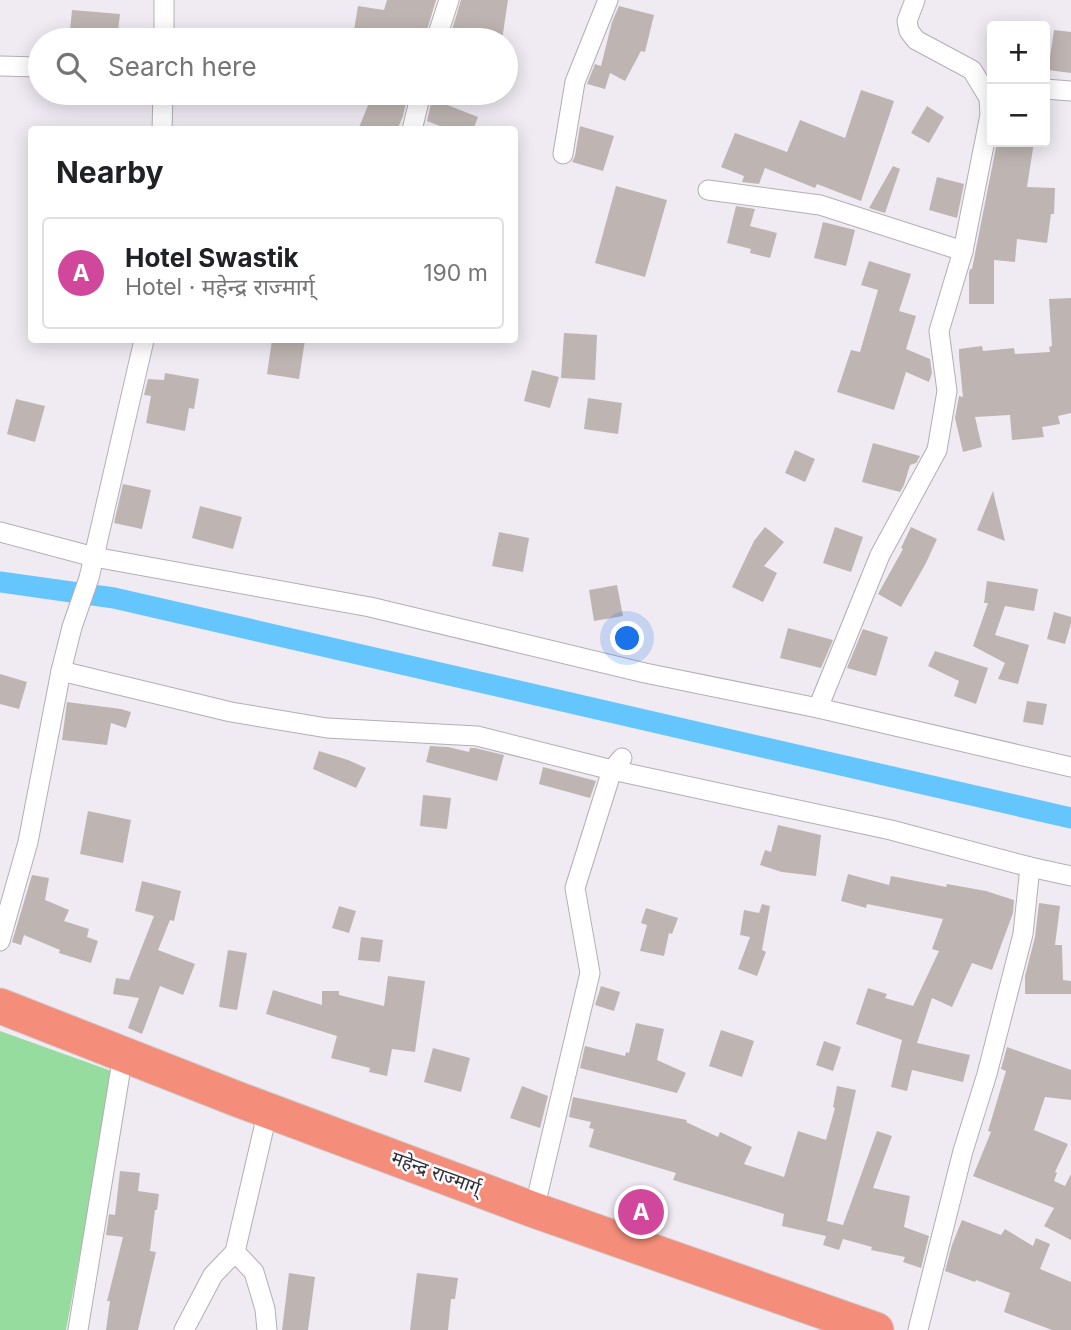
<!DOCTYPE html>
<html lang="en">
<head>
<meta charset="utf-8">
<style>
  :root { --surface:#fff; --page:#f6f6f6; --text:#202124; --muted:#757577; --line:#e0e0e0; --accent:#6850ca }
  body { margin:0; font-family:Inter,"Noto Sans Devanagari",sans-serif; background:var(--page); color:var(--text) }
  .controls { position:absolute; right:21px; top:21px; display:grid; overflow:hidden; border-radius:7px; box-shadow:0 4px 18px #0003 }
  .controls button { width:63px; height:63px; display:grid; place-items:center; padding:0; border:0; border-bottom:2px solid var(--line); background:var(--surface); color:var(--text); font:35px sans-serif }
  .you { position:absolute; left:628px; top:639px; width:24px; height:24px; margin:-18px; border:5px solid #fff; border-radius:50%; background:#1a73e8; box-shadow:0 0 0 10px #1a73e833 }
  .badge { display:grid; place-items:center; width:46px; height:46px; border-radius:50%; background:var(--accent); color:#fff; font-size:23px; font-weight:700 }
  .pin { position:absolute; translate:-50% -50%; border:4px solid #fff; box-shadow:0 2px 7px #0006 }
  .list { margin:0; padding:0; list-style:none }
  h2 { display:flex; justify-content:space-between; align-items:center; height:91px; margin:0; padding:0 28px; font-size:30px }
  h2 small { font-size:23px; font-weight:400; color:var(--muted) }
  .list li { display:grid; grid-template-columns:46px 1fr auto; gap:21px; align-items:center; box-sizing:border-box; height:112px; margin:0 14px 14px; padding:0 14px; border:2px solid var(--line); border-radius:7px }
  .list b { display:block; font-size:26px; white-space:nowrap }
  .list p { margin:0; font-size:23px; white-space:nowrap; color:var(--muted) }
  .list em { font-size:23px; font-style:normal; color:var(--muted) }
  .icon { flex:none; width:38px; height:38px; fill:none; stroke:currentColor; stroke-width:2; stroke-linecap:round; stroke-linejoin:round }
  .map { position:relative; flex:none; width:1071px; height:1330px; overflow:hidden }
  .search { position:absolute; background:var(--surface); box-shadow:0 4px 18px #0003; left:28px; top:28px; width:490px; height:77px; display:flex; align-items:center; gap:18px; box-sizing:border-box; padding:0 24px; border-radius:38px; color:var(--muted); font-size:26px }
  .panel { position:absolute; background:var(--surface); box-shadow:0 4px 18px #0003; left:28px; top:126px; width:490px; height:217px; border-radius:7px }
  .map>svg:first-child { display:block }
  .green { fill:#96dc9e }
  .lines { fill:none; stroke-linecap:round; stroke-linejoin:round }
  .canal { stroke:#65c6fe; stroke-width:21 }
  .building { fill:#beb5b2 }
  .street-casing { stroke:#b3aeb6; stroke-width:21 }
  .highway-casing { stroke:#cdcdcd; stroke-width:37 }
  .street { stroke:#fff; stroke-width:19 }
  .highway { stroke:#f48e7a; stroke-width:35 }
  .labels { text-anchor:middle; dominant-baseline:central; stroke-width:5; stroke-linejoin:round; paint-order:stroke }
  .street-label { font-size:19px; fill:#2f2e30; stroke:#fcfafe }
</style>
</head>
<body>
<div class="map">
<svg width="1071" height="1330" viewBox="0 0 1071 1330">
  <rect width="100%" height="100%" fill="#f0ebf3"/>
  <polygon class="green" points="0,1031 114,1072 66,1330 0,1330"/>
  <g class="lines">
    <polyline class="canal" points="0,582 114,598 1071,818"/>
  </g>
  <g class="building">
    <polygon points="387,0 436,0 424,40 405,40 354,30 358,6 384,10"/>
    <polygon points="461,0 508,0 502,40 449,40"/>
    <polygon points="619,6 654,15 645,52 641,51 625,81 610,73 605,89 587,84 595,64 601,66 612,22"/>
    <polygon points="72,10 120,14 117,40 69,40"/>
    <polygon points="1054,30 1071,32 1071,73 1048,70"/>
    <polygon points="861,90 894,101 861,201 817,184 815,188 765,168 759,184 742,182 744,176 721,167 735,133 787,152 800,120 845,138"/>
    <polygon points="373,93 408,93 403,116 397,130 358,130"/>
    <polygon points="432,99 478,117 473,130 450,130 427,121"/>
    <polygon points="927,106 944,117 929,143 911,133"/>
    <polygon points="580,126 614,136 603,171 572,162 575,156"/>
    <polygon points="997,142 1034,142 1027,187 1055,188 1054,214 1051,214 1047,243 1017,239 1015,262 994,260 994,304 969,304 969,273 970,269 972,269"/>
    <polygon points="893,166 900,169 885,213 869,208"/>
    <polygon points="937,177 964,184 957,218 929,210"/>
    <polygon points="616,186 667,200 645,277 595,263"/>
    <polygon points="736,206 755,209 750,226 777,233 770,258 750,253 751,249 727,243"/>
    <polygon points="823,222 855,230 846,266 814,258"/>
    <polygon points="869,261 911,274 899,311 916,316 906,349 930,359 932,373 929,382 906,372 894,410 837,392 851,350 860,352 878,290 861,285"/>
    <polygon points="1071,298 1071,413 1058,416 1060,424 1042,427 1044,437 1012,440 1010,415 975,417 982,447 963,452 955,418 959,396 963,397 959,357 959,349 982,346 983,351 1014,348 1015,354 1050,352 1049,347 1052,346 1049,299"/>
    <polygon points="564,333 597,335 595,380 561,378"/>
    <polygon points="272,340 305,340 299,379 267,374"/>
    <polygon points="532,370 559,377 550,408 524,401"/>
    <polygon points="165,373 199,379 194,409 189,408 185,431 146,423 151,396 144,395 148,379 164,380"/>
    <polygon points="588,398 622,403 618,434 584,429"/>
    <polygon points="16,399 45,406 35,442 7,434"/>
    <polygon points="873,443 920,456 916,463 910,465 904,485 900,492 862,482"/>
    <polygon points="795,450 815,459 805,482 785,473"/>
    <polygon points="123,484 151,490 142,529 114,523"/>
    <polygon points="993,491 1005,541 977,530"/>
    <polygon points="200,506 242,517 233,549 192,538"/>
    <polygon points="765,527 784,542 764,566 777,573 763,602 732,587 754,541"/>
    <polygon points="835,527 863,537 851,572 823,563"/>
    <polygon points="911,527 937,539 926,563 901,607 878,594 903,549 901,548"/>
    <polygon points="499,532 529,538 523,572 492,566"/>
    <polygon points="987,581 1038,589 1034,611 1005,606 995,635 1029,645 1018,684 998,679 1005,663 973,646 988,603 984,603"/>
    <polygon points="617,585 623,616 594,621 589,590"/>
    <polygon points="1054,612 1071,617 1071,623 1065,644 1047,639"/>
    <polygon points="788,628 833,640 821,668 780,658"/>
    <polygon points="863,629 888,637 876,676 847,668"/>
    <polygon points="935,651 988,668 976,704 954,696 959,681 928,666"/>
    <polygon points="0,674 27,682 19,709 0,704"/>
    <polygon points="1027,701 1047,704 1043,725 1023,722"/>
    <polygon points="67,702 121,709 131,712 126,728 111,723 107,745 62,740"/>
    <polygon points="430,746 448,747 469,752 470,748 475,748 504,755 497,781 426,762"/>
    <polygon points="319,751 348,760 366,768 356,788 313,769"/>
    <polygon points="543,767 596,781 590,798 539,784"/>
    <polygon points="423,795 451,798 447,829 420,826"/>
    <polygon points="88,811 131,820 123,863 80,854"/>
    <polygon points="778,825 821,835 816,876 782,872 760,865 765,850 771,852"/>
    <polygon points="848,874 889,885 891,876 946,887 947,884 986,891 1014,900 1013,913 992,970 972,963 952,1007 932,998 917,1043 970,1055 963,1082 912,1070 907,1091 891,1087 902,1040 856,1024 868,988 887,994 885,998 913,1006 939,951 932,949 943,919 867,904 866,908 841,901"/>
    <polygon points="32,875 49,878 45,900 69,910 64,921 89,929 87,937 98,941 91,963 59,953 60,950 24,935 21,945 12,942"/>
    <polygon points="142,881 181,891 174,921 170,920 158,950 195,964 183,995 160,986 142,1034 128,1028 139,998 113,994 116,978 129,980 154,916 135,911"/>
    <polygon points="1039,903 1060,906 1055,945 1062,945 1063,980 1071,981 1071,994 1025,994 1025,976 1035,937"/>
    <polygon points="762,904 770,906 762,950 766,952 757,976 738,969 750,937 740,935 744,910 759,913"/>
    <polygon points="339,906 356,911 349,933 332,928"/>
    <polygon points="646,908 678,918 672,934 669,933 664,956 640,951 647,925 641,923"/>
    <polygon points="361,937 383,940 380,962 358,960"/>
    <polygon points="228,950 247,953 237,1010 219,1007"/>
    <polygon points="388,976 425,981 415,1052 392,1049 387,1076 369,1072 370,1068 331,1058 337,1036 266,1014 273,990 322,1005 322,991 339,991 339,995 384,1006"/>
    <polygon points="601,986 620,992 614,1011 595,1005"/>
    <polygon points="636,1023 664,1029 657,1060 686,1073 677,1093 580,1068 585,1046 625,1056 626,1052 629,1053"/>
    <polygon points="721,1030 754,1041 742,1077 709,1066"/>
    <polygon points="824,1041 841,1047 833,1071 816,1065"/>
    <polygon points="1007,1047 1071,1070 1071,1100 1045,1097 1034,1130 1068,1144 1055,1172 1057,1173 1054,1181 1065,1186 1071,1174 1071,1240 1044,1226 1054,1208 973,1176 991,1132 988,1131 1006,1071 1001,1069"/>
    <polygon points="433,1048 470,1058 461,1092 424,1082"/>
    <polygon points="522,1086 548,1096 540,1128 510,1118"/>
    <polygon points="837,1086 856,1090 827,1221 843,1225 877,1131 892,1136 873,1188 910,1196 904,1227 929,1236 921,1268 903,1262 905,1257 871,1250 872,1247 843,1239 839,1250 823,1245 826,1236 782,1226 784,1214 673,1180 676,1173 589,1147 594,1129 589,1128 591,1122 569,1117 573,1097 687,1120 686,1122 718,1137 720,1132 752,1147 744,1164 784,1177 798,1131 826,1140 835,1108 833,1107"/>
    <polygon points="120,1171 140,1173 138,1191 159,1194 157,1210 155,1210 150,1251 156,1252 138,1330 106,1330 110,1301 107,1301 123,1237 106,1235 109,1214 115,1215"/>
    <polygon points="962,1220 1001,1235 1005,1229 1033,1246 1036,1238 1050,1244 1040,1269 1071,1282 1071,1330 1052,1330 1004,1312 1010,1293 976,1280 975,1282 945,1271 952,1245"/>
    <polygon points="289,1273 315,1277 308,1330 282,1330"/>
    <polygon points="417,1273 458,1278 455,1299 451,1299 448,1330 410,1330"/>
  </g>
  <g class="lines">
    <defs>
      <g id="street">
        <polyline points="164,40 164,0"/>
        <polyline points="436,40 449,0"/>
        <polyline points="0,66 40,67"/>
        <polyline points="1045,89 1071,91"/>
        <polyline points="162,130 163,93"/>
        <polyline points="412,130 421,93"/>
        <polyline points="563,154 575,82 608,0"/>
        <polyline points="708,190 820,205 963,251"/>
        <polyline points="0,532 94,557 370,607 645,673 818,708 1071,767"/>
        <polyline points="61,671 231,712 327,728 477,736 612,770 891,830 1030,867 1071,876"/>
        <polyline points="818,708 880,555 937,450 947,391 939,331 963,251 990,115 989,98 972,70 916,40 909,31 907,21 915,0"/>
        <polyline points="0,941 28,842 61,671 72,627 89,578 144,340"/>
        <polyline points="534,1210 590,973 575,888 612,770 622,758"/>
        <polyline points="235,1252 254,1272 265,1309 267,1330"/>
        <polyline points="78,1330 123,1055"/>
        <polyline points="184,1330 213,1275 235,1252 268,1110"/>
        <polyline points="918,1330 963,1151 987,1074 1023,934 1030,867"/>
      </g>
      <polyline id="highway" points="0,1006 237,1099 534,1210 876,1330"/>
    </defs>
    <use href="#street" class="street-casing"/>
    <use href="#highway" class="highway-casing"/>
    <use href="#street" class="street"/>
    <use href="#highway" class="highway"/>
  </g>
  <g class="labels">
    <g class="street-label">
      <text transform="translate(436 1173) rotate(20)">महेन्द्र राज्मार्ग्</text>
    </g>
  </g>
</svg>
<div class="controls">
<button>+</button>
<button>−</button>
</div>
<div class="you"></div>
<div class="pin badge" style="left:641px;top:1212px;background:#d1479c">A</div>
<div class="search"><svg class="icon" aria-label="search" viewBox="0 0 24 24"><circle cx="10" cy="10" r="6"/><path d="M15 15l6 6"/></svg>Search here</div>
<section class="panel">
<h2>Nearby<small></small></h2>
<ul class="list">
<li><span class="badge" style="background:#d1479c">A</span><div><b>Hotel Swastik</b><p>Hotel · महेन्द्र राज्मार्ग्</p></div><em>190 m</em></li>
</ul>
</section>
</div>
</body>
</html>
